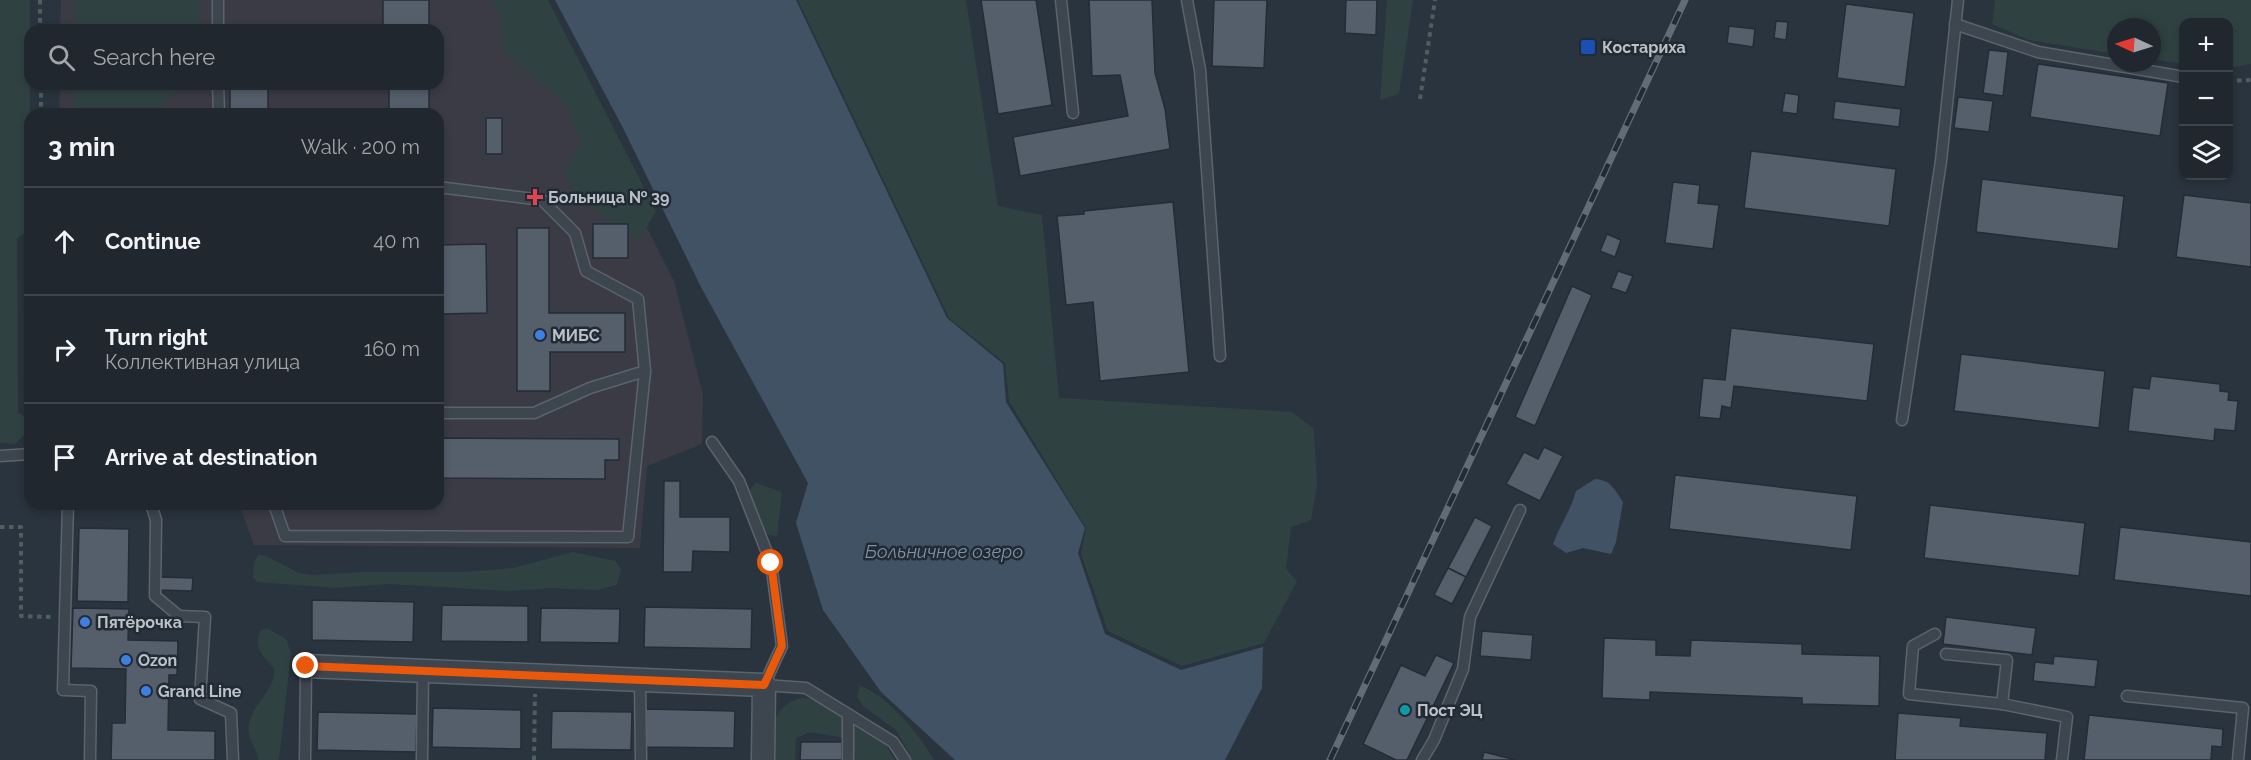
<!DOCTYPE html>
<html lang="en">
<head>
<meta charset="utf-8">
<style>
  :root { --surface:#20272e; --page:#282f36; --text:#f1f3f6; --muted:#a2a5aa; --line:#3d444a }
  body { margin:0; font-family:Raleway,sans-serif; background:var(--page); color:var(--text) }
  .controls { position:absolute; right:18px; top:18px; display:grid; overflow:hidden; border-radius:12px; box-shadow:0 3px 9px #0003 }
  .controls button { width:54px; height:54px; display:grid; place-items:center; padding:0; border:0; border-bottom:2px solid var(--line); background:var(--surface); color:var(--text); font:30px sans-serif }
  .compass { position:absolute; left:2107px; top:18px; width:54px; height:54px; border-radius:50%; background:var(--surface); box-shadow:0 3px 9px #0003; rotate:274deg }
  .stop { position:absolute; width:18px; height:18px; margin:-14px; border:4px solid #ea580c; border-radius:50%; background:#fff }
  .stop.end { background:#ea580c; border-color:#fff; box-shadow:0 2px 6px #0008 }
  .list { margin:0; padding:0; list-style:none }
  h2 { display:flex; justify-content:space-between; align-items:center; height:78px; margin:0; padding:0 24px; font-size:26px }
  h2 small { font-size:20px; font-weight:400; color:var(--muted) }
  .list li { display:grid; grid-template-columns:39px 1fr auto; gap:18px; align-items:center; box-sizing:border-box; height:108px; padding:0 24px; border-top:2px solid var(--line) }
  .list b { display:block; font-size:22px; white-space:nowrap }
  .list p { margin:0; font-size:20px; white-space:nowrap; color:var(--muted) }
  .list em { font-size:20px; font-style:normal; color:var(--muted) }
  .icon { flex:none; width:33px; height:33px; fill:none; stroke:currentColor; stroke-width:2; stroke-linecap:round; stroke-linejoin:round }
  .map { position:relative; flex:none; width:2251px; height:760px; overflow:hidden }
  .search { position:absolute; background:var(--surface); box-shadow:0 3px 9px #0003; left:24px; top:24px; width:420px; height:66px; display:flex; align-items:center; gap:15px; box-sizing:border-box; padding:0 21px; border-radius:18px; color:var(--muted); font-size:22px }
  .panel { position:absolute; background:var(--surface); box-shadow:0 3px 9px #0003; left:24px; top:108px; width:420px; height:402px; border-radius:18px }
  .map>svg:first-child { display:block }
  .medical { fill:#3a3b45 }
  .green { fill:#2f4241 }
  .water { fill:#425265 }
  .building { fill:#555f6c; stroke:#242c36; stroke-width:1.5 }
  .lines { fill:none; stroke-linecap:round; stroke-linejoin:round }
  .lane-casing { stroke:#5b636c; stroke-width:13 }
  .street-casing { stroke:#5b636c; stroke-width:25 }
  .path { stroke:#4e5f60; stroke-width:4; stroke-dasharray:4.5 4.5; stroke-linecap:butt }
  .lane { stroke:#3d454f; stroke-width:10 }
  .street { stroke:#3d454f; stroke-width:22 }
  .rail-casing { stroke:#626c77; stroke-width:7 }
  .rail { stroke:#222a34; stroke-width:4.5; stroke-dasharray:14; stroke-linecap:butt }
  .route { stroke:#ea580c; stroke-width:8 }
  .transit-dot { fill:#1a4fb4; stroke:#222a34; stroke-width:2 }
  .health-dot { fill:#e0444e; stroke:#222a34; stroke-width:2 }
  .shop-dot { fill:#3f7fe0; stroke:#222a34; stroke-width:2 }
  .culture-dot { fill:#0f9aa8; stroke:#222a34; stroke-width:2 }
  .labels { text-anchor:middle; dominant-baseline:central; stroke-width:5; stroke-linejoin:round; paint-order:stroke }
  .poi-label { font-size:16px; font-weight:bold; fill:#bac1c9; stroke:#222a34; text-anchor:start }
  .water-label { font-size:18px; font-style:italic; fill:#7f93a8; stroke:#222a34 }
</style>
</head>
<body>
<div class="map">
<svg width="2251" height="760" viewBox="0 0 2251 760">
  <rect width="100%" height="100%" fill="#2a343e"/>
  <polygon class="medical" points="61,0 532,0 674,281 703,395 702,444 647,466 640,548 254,545 239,504 438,504 438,114 59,114 60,84 438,84 438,30 60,30"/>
  <g class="green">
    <polygon points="0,0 30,0 30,230 17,238 18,413 30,419 30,429 15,444 0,443"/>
    <polygon points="76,0 200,0 199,30 75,30"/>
    <polygon points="491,0 548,0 656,211 639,241 580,199 564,174 580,144 567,106 503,51 500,14"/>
    <polygon points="798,0 966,0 998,206 1042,215 1059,398 1292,412 1314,429 1317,484 1311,520 1291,527 1286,569 1297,581 1264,643 1182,666 1108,631 1081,554 1086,528 1009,401 1005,363 949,318"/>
    <polygon points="1387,0 1413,0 1399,94 1380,100"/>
    <polygon points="1995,0 2251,0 2251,64 2229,68 2228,22 2184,22 2183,64 2152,59 2152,27 2116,27 2116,54 2029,40 1992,24"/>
    <polygon points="74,84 184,84 152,114 74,114"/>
    <polygon points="756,483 782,492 777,537 753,530 746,518 746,494"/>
    <polygon points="573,552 615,561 621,569 617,585 597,590 551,588 512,591 389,584 336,588 257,582 253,577 254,563 258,555 266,556 299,573 312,575 362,572 463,572 513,568"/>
    <path d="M267,628L286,639L291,653L279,760H258C257,746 246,739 249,724C253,703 277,689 274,668C262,656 254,648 260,631Z"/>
    <path d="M860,686C886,694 921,736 934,760H913L896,730L863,706L857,697Z"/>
    <path d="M801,698L814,699L876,728L895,760H855L853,750L844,738L810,732L796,738L795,760H769C769,734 772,705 801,698Z"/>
  </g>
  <g class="water">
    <polygon points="555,0 796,0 947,318 1003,364 1006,402 1085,528 1078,553 1105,634 1181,670 1263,647 1262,688 1225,760 955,760 881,692 823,610 796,523 808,483 701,287 623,128"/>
    <path d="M1595,479C1611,480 1615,490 1623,502L1616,542L1611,554L1583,548L1566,553L1553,544C1560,525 1571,510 1576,491Z"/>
  </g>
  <g class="building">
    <rect x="383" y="0" width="46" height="30"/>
    <polygon points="981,0 1036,0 1052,105 998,114"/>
    <polygon points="1089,0 1152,0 1155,73 1165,109 1170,149 1020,176 1013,137 1128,116 1120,75 1092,76"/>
    <polygon points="1214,0 1267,0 1264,68 1212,66"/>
    <polygon points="1346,0 1377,0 1376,35 1345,33"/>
    <polygon points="1846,4 1914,13 1905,87 1837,78"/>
    <polygon points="1776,21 1788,22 1786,40 1774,38"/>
    <polygon points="1729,26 1755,29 1753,47 1727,43"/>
    <polygon points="1989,50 2008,52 2003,96 1983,93"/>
    <polygon points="2038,64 2168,83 2160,136 2030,117"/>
    <polygon points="230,84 268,84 268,110 389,111 389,84 429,84 429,114 230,114"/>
    <polygon points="1785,93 1799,95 1797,114 1782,112"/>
    <polygon points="1958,97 1993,101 1989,132 1954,128"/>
    <polygon points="1835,101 1901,109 1899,127 1833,119"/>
    <rect x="486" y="118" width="16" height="36"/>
    <polygon points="1751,151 1896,169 1889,226 1744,208"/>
    <polygon points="1982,179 2124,196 2118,249 1976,232"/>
    <polygon points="1673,182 1700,185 1698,203 1719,205 1713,249 1665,243"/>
    <polygon points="2184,195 2251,203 2251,267 2176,257"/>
    <polygon points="1173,202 1189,372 1100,381 1093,302 1066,305 1057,216 1084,214 1084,211"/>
    <rect x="593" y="224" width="35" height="34"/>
    <polygon points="517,228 549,228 549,313 625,313 625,352 550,352 550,391 517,391"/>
    <polygon points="1607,234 1621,240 1615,257 1600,251"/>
    <polygon points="486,244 487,313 438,314 438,245"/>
    <polygon points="1618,271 1633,276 1626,293 1611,288"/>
    <polygon points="1572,286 1592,295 1535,426 1515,417"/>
    <polygon points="1731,328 1874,344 1867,401 1734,386 1731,408 1722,406 1720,419 1699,417 1703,378 1725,380"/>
    <polygon points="1961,354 2105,371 2099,428 1954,411"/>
    <polygon points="2151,376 2220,384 2220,391 2229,392 2228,400 2238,401 2235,431 2215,429 2214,441 2128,431 2133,387 2149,389"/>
    <polygon points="438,438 619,439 619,460 605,460 605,479 438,478"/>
    <polygon points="1544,447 1563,456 1540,501 1506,484 1524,452 1538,459"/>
    <polygon points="1675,475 1857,496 1851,550 1669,529"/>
    <polygon points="664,481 680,481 680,517 730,517 730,552 693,551 692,572 663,572"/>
    <polygon points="1930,505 2085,523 2079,576 1924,558"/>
    <polygon points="1475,517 1492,526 1466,577 1448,568"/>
    <polygon points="2120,527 2251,542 2251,596 2114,580"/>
    <polygon points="79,528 129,529 128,602 77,601"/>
    <polygon points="1448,568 1466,577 1452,604 1434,595"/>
    <polygon points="160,577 193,578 192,591 160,590"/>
    <polygon points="312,600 414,602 413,642 312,640"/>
    <polygon points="442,605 528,606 528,642 441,641"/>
    <polygon points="645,607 752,609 751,649 644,647"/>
    <polygon points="73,608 129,609 128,640 178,641 177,675 169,675 168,730 215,731 215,760 111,760 112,723 125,723 126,669 71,668"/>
    <polygon points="541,608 620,609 619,643 540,642"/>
    <polygon points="1946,617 2036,628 2032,655 1943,644"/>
    <polygon points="1482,631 1533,635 1531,660 1480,656"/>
    <polygon points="1604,638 1656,640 1656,655 1690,656 1691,640 1802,644 1802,654 1880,656 1879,706 1802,704 1802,698 1650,692 1650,700 1602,698"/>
    <polygon points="1436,655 1454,663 1407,760 1396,760 1363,744 1401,665 1425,676"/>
    <polygon points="2054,656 2098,660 2095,687 2033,681 2035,662 2053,664"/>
    <polygon points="433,708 521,710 521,749 432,747"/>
    <polygon points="645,709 735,711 734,748 645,747"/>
    <polygon points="552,711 632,712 631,750 551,749"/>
    <polygon points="318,712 417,714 416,752 317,750"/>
    <polygon points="1898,713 1961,718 1960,726 2047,733 2045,760 1895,760"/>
    <polygon points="2089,715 2223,729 2222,747 2212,746 2211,760 2084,760"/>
    <polygon points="801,742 842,742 842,760 800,760"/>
    <polygon points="1484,752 1516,760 1482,760"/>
  </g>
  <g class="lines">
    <defs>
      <g id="lane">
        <polyline points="1061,0 1073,113"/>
        <polyline points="1187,0 1200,70 1220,356"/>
        <polyline points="1955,24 2038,52 2184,77"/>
        <polyline points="218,30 218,0"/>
        <polyline points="218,84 219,114"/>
        <polyline points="438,187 542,200 575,233 586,271 638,299 645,371"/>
        <polyline points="1902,420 1941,161 1958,0"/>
        <polyline points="712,442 739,481 771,563 782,646 764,685 806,688 893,742 905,760"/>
        <polyline points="0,456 30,454"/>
        <polyline points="68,504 63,690 91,691 90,760"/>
        <polyline points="151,504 156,520 155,596 179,616 205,617 200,699 231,713 233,760"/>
        <polyline points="274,504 285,536 628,537 645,371 590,388 534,413 438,413"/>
        <polyline points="1935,634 1913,646 1909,694 2002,704 2067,717 2062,760"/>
        <polyline points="1946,654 2007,660 2002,704"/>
        <polyline points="640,680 641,760"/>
        <polyline points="2127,696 2243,708 2238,760"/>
        <polyline points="848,714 848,760"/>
        <polyline points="305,760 306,666"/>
        <polyline points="422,760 423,671"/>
        <polyline points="1422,760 1434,740 1463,669 1470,617 1520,510"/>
      </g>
      <polyline id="street" points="306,666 764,685 763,760"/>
    </defs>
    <use href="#lane" class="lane-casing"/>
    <use href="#street" class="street-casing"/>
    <g class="path">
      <polyline points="40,0 40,30"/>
      <polyline points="2228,81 2251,80"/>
      <polyline points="41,84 41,114"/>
      <polyline points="1420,99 1435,0"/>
      <polyline points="0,527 21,527 21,616 51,617"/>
      <polyline points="534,760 535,694"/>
    </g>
    <use href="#lane" class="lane"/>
    <use href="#street" class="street"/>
    <defs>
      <polyline id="rail" points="1330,760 1685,0"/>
    </defs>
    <use href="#rail" class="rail-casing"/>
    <use href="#rail" class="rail"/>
  </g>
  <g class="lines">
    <polyline class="route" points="306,666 764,685 782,646 771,563"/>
  </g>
  <rect class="transit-dot" x="1580" y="39" width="16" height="16" rx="3"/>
  <path class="health-dot" d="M532 188h6v6h6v6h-6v6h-6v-6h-6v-6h6z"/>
  <g class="shop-dot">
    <circle cx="540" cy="335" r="6"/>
    <circle cx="85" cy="622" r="6"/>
    <circle cx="126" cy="660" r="6"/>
    <circle cx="146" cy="691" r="6"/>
  </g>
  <circle class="culture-dot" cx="1405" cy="710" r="6"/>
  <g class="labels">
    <g class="poi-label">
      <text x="1602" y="47">Костариха</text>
      <text x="548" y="197">Больница № 39</text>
      <text x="552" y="335">МИБС</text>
      <text x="97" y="622">Пятёрочка</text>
      <text x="138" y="660">Ozon</text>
      <text x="158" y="691">Grand Line</text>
      <text x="1417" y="710">Пост ЭЦ</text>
    </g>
    <g class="water-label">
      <text x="944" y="551">Больничное озеро</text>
    </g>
  </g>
</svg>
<div class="controls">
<button>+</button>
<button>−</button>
<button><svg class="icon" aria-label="layers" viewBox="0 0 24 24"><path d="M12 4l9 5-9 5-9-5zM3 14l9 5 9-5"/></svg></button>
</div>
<svg class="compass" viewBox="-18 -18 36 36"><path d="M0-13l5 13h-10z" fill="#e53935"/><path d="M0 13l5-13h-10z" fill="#a2a5aa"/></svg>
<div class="stop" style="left:771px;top:563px"></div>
<div class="stop end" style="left:306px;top:666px"></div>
<div class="search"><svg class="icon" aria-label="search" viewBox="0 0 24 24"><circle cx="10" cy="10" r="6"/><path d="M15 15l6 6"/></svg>Search here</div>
<section class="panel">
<h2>3 min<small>Walk · 200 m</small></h2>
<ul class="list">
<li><svg class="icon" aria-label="ahead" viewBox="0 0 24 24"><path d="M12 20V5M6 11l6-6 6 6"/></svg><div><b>Continue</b></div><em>40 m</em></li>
<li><svg class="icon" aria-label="right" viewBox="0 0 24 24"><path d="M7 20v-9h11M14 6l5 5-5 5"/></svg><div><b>Turn right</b><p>Коллективная улица</p></div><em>160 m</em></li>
<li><svg class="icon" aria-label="arrive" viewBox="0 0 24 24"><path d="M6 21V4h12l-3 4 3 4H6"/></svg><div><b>Arrive at destination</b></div></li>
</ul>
</section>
</div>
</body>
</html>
